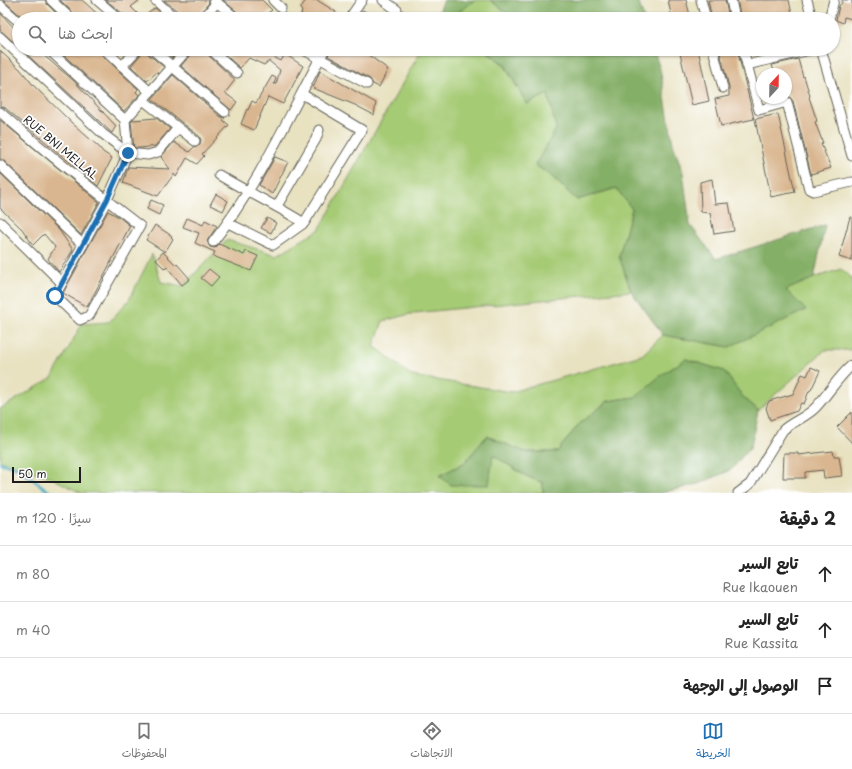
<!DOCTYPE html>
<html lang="ar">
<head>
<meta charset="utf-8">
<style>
  :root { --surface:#fff; --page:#f6f6f6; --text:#222; --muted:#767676; --line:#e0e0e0; --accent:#1f6fb2 }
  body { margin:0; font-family:"Playpen Sans","Playpen Sans Arabic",sans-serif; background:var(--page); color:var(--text); direction:rtl }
  .compass { position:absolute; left:756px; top:68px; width:36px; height:36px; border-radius:50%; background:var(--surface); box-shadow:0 1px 3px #0004; rotate:22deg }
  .scale { position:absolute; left:12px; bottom:10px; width:69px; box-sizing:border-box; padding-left:4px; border:2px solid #1c1c1c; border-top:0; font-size:11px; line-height:14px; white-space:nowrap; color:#1c1c1c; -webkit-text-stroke:3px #fff; paint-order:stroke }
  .stop { position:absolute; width:12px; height:12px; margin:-9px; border:3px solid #1f6fb2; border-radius:50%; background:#fff }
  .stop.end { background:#1f6fb2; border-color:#fff; box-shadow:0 1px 4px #0008 }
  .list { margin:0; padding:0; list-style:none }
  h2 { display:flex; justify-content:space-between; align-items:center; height:52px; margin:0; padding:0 16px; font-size:17px }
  h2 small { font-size:13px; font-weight:400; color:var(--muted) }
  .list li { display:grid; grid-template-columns:26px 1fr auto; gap:12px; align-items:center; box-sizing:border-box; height:56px; padding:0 16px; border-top:1px solid var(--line) }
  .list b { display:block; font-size:15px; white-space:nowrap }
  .list p { margin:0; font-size:13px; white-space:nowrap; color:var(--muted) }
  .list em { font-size:13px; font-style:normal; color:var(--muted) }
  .icon { flex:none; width:22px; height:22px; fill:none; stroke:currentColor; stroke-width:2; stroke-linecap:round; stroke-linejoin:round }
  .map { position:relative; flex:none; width:852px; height:493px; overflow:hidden; direction:ltr }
  .search { position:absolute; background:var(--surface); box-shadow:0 1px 3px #0004; left:12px; right:12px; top:12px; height:44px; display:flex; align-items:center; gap:10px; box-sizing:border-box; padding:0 14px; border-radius:22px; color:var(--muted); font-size:15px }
  .sheet { height:220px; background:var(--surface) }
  nav { display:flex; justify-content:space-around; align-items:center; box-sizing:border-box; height:56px; border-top:1px solid var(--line); background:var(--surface); font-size:11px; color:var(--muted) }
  nav a { display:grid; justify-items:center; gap:2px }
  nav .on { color:var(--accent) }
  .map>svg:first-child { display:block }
  .green { fill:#a6cb74; stroke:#617448 }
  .forest { fill:#84af66; stroke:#506641 }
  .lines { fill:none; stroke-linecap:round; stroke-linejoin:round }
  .stream { stroke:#45acc5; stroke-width:3 }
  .building { fill:#d9b68f }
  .street-casing { stroke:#636156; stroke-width:11 }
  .street { stroke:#fff; stroke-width:9 }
  .route { stroke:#1f6fb2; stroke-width:5 }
  .labels { text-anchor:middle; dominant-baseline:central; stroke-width:3.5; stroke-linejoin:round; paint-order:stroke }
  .street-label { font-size:11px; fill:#1c1c1c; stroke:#fff }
</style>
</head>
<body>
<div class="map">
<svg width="852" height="493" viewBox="0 0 852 493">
  <rect width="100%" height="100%" fill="#fff"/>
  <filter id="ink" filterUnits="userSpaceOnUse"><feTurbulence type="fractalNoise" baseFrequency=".025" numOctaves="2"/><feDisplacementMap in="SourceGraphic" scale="8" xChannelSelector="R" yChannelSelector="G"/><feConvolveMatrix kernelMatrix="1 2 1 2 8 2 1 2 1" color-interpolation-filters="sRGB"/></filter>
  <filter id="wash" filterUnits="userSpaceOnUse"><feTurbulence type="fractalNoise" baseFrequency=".012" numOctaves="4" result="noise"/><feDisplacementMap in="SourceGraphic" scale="16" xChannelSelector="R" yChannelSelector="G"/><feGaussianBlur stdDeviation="0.9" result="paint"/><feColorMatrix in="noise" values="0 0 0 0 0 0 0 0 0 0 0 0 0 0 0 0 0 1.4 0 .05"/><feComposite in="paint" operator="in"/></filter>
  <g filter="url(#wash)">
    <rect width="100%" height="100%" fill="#e8e2c1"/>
    <g class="green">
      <polygon points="475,0 490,0 508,14 503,19 450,19"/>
      <polygon points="422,49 484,49 504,65 527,104 548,94 557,129 535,165 549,174 577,200 617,188 632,209 619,256 631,291 414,313 383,321 374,346 412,376 511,392 642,355 663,335 729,347 786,290 814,278 841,269 852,278 852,347 850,350 825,350 758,410 743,397 724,371 686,359 660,377 635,397 608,401 579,424 557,452 525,452 487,436 464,463 439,476 493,455 526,476 543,483 543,493 81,493 50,477 0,461 0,409 52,378 82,324 109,322 129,300 152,254 161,282 183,286 227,240 277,255 319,230"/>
    </g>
    <g class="forest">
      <polygon points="444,0 475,0 450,19 436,19"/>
      <polygon points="490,0 638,0 644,19 503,19 508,14"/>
      <polygon points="484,49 653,49 660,69 673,144 683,173 690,225 716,259 825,225 814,278 786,290 806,310 729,347 663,335 631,291 619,256 632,209 616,188 577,200 549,174 535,165 556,129 548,94 527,104 505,65"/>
      <polygon points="686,359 724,371 743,397 758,410 751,446 731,470 698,484 661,493 543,493 543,483 526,476 493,455 489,485 451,485 439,476 464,463 487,436 525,452 557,452 579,424 608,401 635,397 660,376"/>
    </g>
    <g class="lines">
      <polyline class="stream" points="0,463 18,468 51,493"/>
    </g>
    <g id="blocks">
      <g class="building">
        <polygon points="3,0 45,0 47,4 62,19 24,19"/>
        <polygon points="60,0 82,0 103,19 77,19 75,15"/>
        <polygon points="106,0 140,0 131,7 142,18 155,8 163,15 161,19 125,19 123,14"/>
        <polygon points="164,0 208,0 209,3 198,15 197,19 187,19"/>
        <polygon points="223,0 262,0 272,10 259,19 248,19 243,17"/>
        <polygon points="306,0 317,0 336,12 331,19 300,19 302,11 300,9"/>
        <polygon points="668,0 686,0 691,19 672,19"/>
        <polygon points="708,0 725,0 729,19 712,19"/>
        <polygon points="737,0 789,0 793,19 741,19"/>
        <polygon points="842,0 852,0 852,19 844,17 843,23 836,20 839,6 842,3"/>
        <polygon points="363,10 376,19 356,19"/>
        <polygon points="0,13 19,33 19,47 0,30"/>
        <polygon points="21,49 36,49 74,81 116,126 112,133"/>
        <polygon points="57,49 98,49 100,53 138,89 136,92 139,95 124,111"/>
        <polygon points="144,49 146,49 148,54 164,67 158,74 157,72 147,81 131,66 142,53"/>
        <polygon points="161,49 180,49 172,58"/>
        <polygon points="194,49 204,49 206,53 235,80 225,93 237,102 231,110 181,66 192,53"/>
        <polygon points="219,49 259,49 281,61 285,54 303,66 283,104 268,97 254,130 241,124 247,109 248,110 252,101 256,103 272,76 276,78 274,84 276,84 280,70 269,61 264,65 249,58 240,68"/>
        <polygon points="331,49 360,49 388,69 379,87 373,84 370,79 328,56"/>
        <polygon points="679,49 698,49 709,101 692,105"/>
        <polygon points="719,49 737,49 754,119 721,126 715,99 729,96 729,87"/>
        <polygon points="0,51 20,69 34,86 73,124 99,147 103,152 112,158 98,186 4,107 0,106"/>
        <polygon points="798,59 803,77 804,76 810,96 809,97 817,121 815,122 823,143 821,144 831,168 811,174 793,101 789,96 786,88 786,74 775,74 772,65"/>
        <polygon points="320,71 376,103 374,115 355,105 313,88"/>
        <polygon points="173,75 221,117 225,118 223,120 229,125 202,154 204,156 197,164 187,158 176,177 174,174 158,196 123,183 128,167 170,169 161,157 174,142 189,152 194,147 200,144 201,140 199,136 152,99"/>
        <polygon points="778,114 795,192 771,197 755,119"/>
        <polygon points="156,118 170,129 155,146 141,148 134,148 131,122 133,120"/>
        <polygon points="0,120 99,202 81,235 4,161 0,159"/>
        <polygon points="275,157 288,162 272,194 259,185"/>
        <polygon points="0,173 59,230 73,250 59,272 48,259 55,247 44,234 33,245 22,229 0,208"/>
        <polygon points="712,179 715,204 729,203 734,231 714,234 710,213 701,212 700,182"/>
        <polygon points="216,194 228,201 223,211 210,205"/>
        <polygon points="151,200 163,205 159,215 147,209"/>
        <polygon points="108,211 119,217 130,226 87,307 63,293"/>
        <polygon points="850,217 852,217 852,261 839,257"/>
        <polygon points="187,218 203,225 205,220 217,226 207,241 210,247 215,248 219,244 244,255 246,251 258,256 251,271 213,256 215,252 195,243 199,233 183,227"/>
        <polygon points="267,218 276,223 271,233 261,228"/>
        <polygon points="155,225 172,236 171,237 173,239 165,252 146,240"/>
        <polygon points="163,252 176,265 177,264 190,279 182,285 167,267 165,269 156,260"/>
        <polygon points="209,269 219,277 211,286 201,278"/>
        <polygon points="811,367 820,371 811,390 809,391 804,404 801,403 797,411 770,420 766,408 769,401 793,394 802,374 807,376"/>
        <polygon points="852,412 852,443 837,427"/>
        <polygon points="833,451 834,456 839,456 842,476 824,478 823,470 805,472 805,478 783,478 784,453 798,453 798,455"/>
      </g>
    </g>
  </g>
  <g filter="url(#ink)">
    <use href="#blocks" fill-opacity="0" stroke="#636156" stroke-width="1"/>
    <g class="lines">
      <defs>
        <g id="street">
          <polyline points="51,0 71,19"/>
          <polyline points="97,0 119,19"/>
          <polyline points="155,0 176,19"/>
          <polyline points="214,0 237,19"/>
          <polyline points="273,0 281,8"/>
          <polyline points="383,0 397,10"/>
          <polyline points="701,0 706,19"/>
          <polyline points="731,0 735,19"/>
          <polyline points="807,0 812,19"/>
          <polyline points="0,5 19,22"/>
          <polyline points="203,19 217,2"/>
          <polyline points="349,19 362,0"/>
          <polyline points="829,19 834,0"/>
          <polyline points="0,37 103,134 128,153 148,155 158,152 178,128"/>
          <polyline points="48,49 125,120"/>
          <polyline points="104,49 150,92"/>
          <polyline points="152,49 225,112"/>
          <polyline points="210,49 237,73"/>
          <polyline points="302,49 367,84"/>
          <polyline points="713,49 723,88"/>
          <polyline points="743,49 759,110 787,102 809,189 813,191 852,182"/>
          <polyline points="821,49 852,156"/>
          <polyline points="747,65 814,49"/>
          <polyline points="122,66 138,49"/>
          <polyline points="143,100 195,141"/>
          <path d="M0,112C45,152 92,189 140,226L89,316L80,320L55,296L107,200L128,153L125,120L188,49"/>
          <polyline points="0,165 83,245"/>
          <path d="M219,175C247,192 276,205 304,223L362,130L302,94"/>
          <polyline points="277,206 316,139 319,130"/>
          <polyline points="0,222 62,283"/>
          <polyline points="228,223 273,245 304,223"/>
          <path d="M213,242C259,184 290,113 325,49"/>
          <path d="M738,493L750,484L783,430C793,421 807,417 816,407C829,393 838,377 852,365"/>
        </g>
      </defs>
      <use href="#street" class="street-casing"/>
      <use href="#street" class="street"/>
    </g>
  </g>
  <g class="lines" filter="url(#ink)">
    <polyline class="route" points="55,296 107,200 128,153"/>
  </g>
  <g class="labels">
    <g class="street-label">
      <text transform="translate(61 147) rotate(40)">RUE BNI MELLAL</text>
    </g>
  </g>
</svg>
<svg class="compass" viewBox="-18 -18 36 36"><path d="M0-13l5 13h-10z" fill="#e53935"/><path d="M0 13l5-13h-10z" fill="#767676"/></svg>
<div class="scale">50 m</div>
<div class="stop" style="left:55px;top:296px"></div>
<div class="stop end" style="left:128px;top:153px"></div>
<div class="search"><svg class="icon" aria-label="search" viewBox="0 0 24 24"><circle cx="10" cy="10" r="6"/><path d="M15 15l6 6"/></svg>ابحث هنا</div>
</div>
<section class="sheet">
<h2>2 دقيقة<small>سيرًا · 120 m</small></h2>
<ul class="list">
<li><svg class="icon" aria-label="ahead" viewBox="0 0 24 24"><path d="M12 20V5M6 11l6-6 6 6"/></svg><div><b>تابع السير</b><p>Rue Ikaouen</p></div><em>80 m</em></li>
<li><svg class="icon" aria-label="ahead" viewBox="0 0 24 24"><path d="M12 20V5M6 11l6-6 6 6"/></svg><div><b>تابع السير</b><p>Rue Kassita</p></div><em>40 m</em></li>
<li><svg class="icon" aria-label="arrive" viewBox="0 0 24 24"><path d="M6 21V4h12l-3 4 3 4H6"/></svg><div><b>الوصول إلى الوجهة</b></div></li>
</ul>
</section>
<nav>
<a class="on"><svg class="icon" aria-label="map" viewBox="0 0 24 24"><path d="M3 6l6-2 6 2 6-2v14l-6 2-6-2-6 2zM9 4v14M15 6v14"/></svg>الخريطة</a>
<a><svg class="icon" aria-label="directions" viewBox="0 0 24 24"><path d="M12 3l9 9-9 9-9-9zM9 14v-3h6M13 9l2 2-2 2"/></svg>الاتجاهات</a>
<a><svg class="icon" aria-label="saved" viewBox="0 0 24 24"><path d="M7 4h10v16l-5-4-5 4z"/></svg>المحفوظات</a>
</nav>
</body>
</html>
